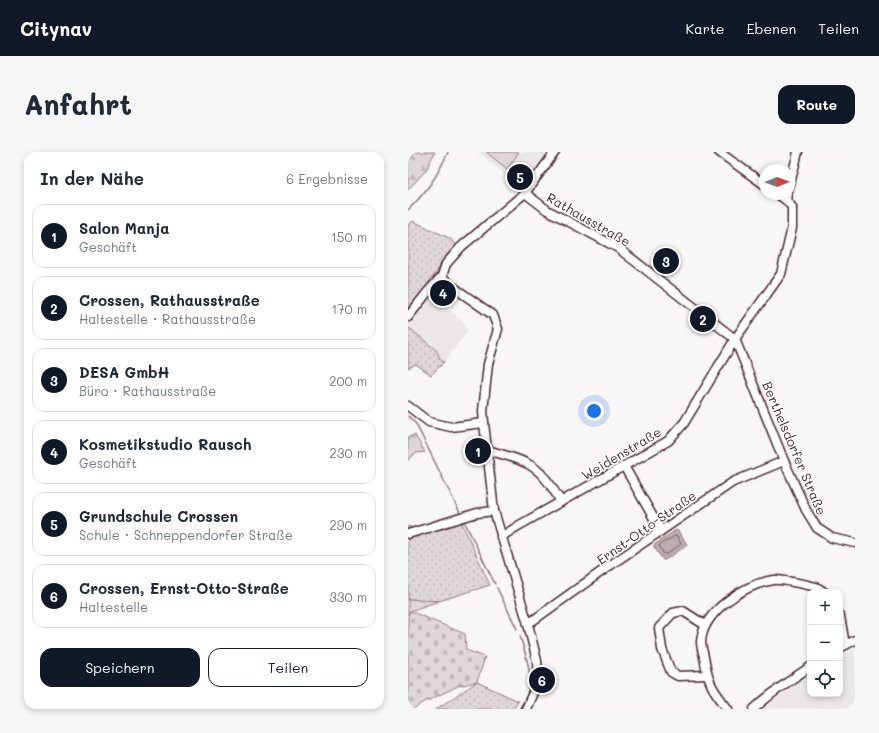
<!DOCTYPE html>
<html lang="de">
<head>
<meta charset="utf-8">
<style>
  :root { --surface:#fff; --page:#f6f6f7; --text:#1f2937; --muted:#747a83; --line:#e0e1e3; --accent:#111827 }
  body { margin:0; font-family:Mali,sans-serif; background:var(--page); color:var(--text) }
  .controls { position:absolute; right:12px; bottom:12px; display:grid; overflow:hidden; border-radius:8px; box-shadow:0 2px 6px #0003 }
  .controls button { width:36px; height:36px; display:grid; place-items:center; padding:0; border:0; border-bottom:1px solid var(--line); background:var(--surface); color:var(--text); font:20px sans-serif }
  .compass { position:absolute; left:351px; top:12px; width:36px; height:36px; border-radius:50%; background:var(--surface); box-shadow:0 2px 6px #0003; rotate:89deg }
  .you { position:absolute; left:186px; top:259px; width:14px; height:14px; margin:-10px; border:3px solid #fff; border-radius:50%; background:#1a73e8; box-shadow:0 0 0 6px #1a73e833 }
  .badge { display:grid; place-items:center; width:26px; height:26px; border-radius:50%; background:var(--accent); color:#fff; font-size:13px; font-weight:700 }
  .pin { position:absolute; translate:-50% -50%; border:2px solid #fff; box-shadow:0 1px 4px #0006 }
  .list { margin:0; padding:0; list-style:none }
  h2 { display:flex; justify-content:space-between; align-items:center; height:52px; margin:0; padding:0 16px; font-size:17px }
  h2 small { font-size:13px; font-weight:400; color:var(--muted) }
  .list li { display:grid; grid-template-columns:26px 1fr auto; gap:12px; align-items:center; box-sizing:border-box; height:64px; margin:0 8px 8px; padding:0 8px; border:1px solid var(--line); border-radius:12px }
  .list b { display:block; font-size:15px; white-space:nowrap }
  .list p { margin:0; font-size:13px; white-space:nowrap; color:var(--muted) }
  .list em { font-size:13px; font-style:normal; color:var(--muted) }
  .actions { display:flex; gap:8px; padding:12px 16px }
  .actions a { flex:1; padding:9px 0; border:1px solid var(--accent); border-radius:12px; text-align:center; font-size:14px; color:var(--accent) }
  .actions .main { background:var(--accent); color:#fff }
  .icon { flex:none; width:22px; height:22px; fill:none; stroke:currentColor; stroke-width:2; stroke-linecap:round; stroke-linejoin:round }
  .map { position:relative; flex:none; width:447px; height:557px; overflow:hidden; border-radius:12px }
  header { display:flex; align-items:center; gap:24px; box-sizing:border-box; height:56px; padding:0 20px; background:var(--accent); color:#fff }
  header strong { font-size:19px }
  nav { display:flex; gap:22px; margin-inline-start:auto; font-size:14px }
  .intro { display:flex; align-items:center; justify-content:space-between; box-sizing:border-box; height:96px; padding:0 24px }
  h1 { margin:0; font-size:28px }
  .button { padding:10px 18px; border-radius:12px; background:var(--accent); color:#fff; font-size:14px; font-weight:700 }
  main { display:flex; gap:24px; padding:0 24px }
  aside { flex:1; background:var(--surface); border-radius:12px; box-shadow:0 2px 6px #0003 }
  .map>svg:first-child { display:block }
  .built { fill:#ebe6e8 }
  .grass { fill:url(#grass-dots); stroke:#947a82 }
  .forest { fill:url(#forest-firs); stroke:#947a82 }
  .cemetery { fill:url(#cemetery-stones); stroke:#947a82 }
  .park { fill:#ded6d9; stroke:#947a82 }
  .water { fill:#bdadb0; stroke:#8f747b }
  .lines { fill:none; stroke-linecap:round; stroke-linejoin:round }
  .shore { stroke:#785860; stroke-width:1 }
  .stream { stroke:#8f747b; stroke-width:1.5 }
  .minor-casing { stroke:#4a1f2b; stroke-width:11 }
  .minor { stroke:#fff; stroke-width:8 }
  .labels { text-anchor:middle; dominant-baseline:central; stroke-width:3.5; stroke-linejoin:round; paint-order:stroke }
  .street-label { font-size:13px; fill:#4a1f2b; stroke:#fff }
</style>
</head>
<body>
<header>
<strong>Citynav</strong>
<nav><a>Karte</a><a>Ebenen</a><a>Teilen</a></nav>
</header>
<div class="intro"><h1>Anfahrt</h1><a class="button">Route</a></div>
<main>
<aside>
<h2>In der Nähe<small>6 Ergebnisse</small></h2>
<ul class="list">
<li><span class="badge">1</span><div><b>Salon Manja</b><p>Geschäft</p></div><em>150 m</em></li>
<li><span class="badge">2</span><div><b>Crossen, Rathausstraße</b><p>Haltestelle · Rathausstraße</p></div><em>170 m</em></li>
<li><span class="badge">3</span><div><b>DESA GmbH</b><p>Büro · Rathausstraße</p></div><em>200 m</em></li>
<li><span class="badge">4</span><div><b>Kosmetikstudio Rausch</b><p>Geschäft</p></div><em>230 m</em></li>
<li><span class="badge">5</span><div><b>Grundschule Crossen</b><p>Schule · Schneppendorfer Straße</p></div><em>290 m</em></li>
<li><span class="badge">6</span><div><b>Crossen, Ernst-Otto-Straße</b><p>Haltestelle</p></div><em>330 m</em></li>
</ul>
<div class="actions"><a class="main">Speichern</a><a>Teilen</a></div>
</aside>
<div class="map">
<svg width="447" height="557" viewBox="0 0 447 557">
  <defs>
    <pattern id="grass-dots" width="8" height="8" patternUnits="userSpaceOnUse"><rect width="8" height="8" fill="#ded6d9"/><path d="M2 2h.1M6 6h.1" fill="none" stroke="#c0b7ba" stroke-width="1.8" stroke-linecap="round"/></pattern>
    <pattern id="forest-firs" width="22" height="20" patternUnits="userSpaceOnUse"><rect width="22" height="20" fill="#ded6d9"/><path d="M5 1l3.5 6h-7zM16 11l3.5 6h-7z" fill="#c0b7ba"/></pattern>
    <pattern id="cemetery-stones" width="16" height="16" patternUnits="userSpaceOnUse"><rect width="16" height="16" fill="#ded6d9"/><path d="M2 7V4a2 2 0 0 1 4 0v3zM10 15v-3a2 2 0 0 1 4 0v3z" fill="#c0b7ba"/></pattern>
  </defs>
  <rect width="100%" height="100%" fill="#f8f6f7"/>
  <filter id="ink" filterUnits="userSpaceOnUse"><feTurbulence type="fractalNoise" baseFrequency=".025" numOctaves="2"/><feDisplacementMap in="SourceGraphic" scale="8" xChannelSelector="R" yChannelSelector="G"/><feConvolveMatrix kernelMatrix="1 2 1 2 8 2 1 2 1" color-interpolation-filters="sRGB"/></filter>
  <g filter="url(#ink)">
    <g class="built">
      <polygon points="70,0 142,0 115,38"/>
      <polygon points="21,140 57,172 57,175 60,179 36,210 32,207 29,199 0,175 0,167"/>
      <polygon points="447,496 447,557 356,557 379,538 402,523 402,542 432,542 432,505"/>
    </g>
    <g class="grass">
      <polygon points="5,69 43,87 47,93 0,160 0,73"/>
      <polygon points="0,175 29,199 32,207 36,210 23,223 8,212 0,216"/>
      <polygon points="53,369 82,433 31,449 0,447 0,374 8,377"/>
      <polygon points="69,530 110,549 105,557 28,557"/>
    </g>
    <g class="forest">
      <polygon points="0,0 27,0 18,18 0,38"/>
      <polygon points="7,283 17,300 8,301 0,308 0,285"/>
      <polygon points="0,447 31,449 2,459 0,463"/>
    </g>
    <polygon class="cemetery" points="2,459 57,482 58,498 77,505 69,530 50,534 13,552 7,557 0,557 0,464"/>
    <polygon class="park" points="78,0 111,0 99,17"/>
    <polygon class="water" points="268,378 270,379 279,392 278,394 257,408 255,408 246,395 246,393"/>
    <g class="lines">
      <polygon class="shore" points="267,384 269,384 273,392 259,402 256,402 251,394"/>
      <g class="stream">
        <path d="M0,58C19,39 29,25 40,0"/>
        <polyline points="0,264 8,272 52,361"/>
        <polyline points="57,371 87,432"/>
        <polyline points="89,436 109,477"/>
        <path d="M111,557C130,532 120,511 112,484"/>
      </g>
      <defs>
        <g id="minor">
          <polyline points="311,0 357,33"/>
          <polyline points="381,36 390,0"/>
          <polyline points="117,41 139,58 210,96 327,187"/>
          <polyline points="369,42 378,48"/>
          <polyline points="0,165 18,142 34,124"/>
          <polyline points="327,187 376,309 398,358 409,376 424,386 447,391"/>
          <polyline points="0,254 21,270 43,275 76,271"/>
          <path d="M80,298C92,302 106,305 118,311C134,318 145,336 153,350"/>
          <polyline points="216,314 253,379"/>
          <polyline points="0,382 69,361 86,359"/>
          <polyline points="93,385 110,374 260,289 276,271 327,187 373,122 384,76 384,55 378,48 379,42"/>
          <polyline points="432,464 437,493"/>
          <polyline points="120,472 204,412 325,330 376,309"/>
          <polyline points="297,473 275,459 265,461 251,476 254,497 263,520 270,524 299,523"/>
          <polyline points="432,496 447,488"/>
          <polyline points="118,557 130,529 129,509 120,472 86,359 76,271 75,259 80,212 90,177 85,163 41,132 34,124 38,112 53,95 117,41 147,0"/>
          <path d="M320,557C304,537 300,531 296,505C295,500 293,495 293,490C295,459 337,432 366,428C372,427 401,433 408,435C411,436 413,438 416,440"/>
          <path d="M346,557C363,541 382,528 402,515"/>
        </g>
      </defs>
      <use href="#minor" class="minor-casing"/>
      <use href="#minor" class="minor"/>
    </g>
  </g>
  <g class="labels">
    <g class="street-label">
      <text transform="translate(181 67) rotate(30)">Rathausstraße</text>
      <text transform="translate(387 296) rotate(67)">Berthelsdorfer Straße</text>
      <text transform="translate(213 301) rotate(-31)">Weidenstraße</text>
      <text transform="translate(238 375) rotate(-35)">Ernst-Otto-Straße</text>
    </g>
  </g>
</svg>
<div class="controls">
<button>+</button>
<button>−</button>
<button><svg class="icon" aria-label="locate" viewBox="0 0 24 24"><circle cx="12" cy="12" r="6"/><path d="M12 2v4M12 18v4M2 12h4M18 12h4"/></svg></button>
</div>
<svg class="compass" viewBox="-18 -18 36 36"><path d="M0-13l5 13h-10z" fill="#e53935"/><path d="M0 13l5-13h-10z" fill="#747a83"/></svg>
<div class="you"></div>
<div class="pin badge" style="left:70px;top:299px">1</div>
<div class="pin badge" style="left:295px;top:167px">2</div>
<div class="pin badge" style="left:258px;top:109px">3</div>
<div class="pin badge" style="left:35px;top:141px">4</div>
<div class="pin badge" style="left:112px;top:25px">5</div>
<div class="pin badge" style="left:134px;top:528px">6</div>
</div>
</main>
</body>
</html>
